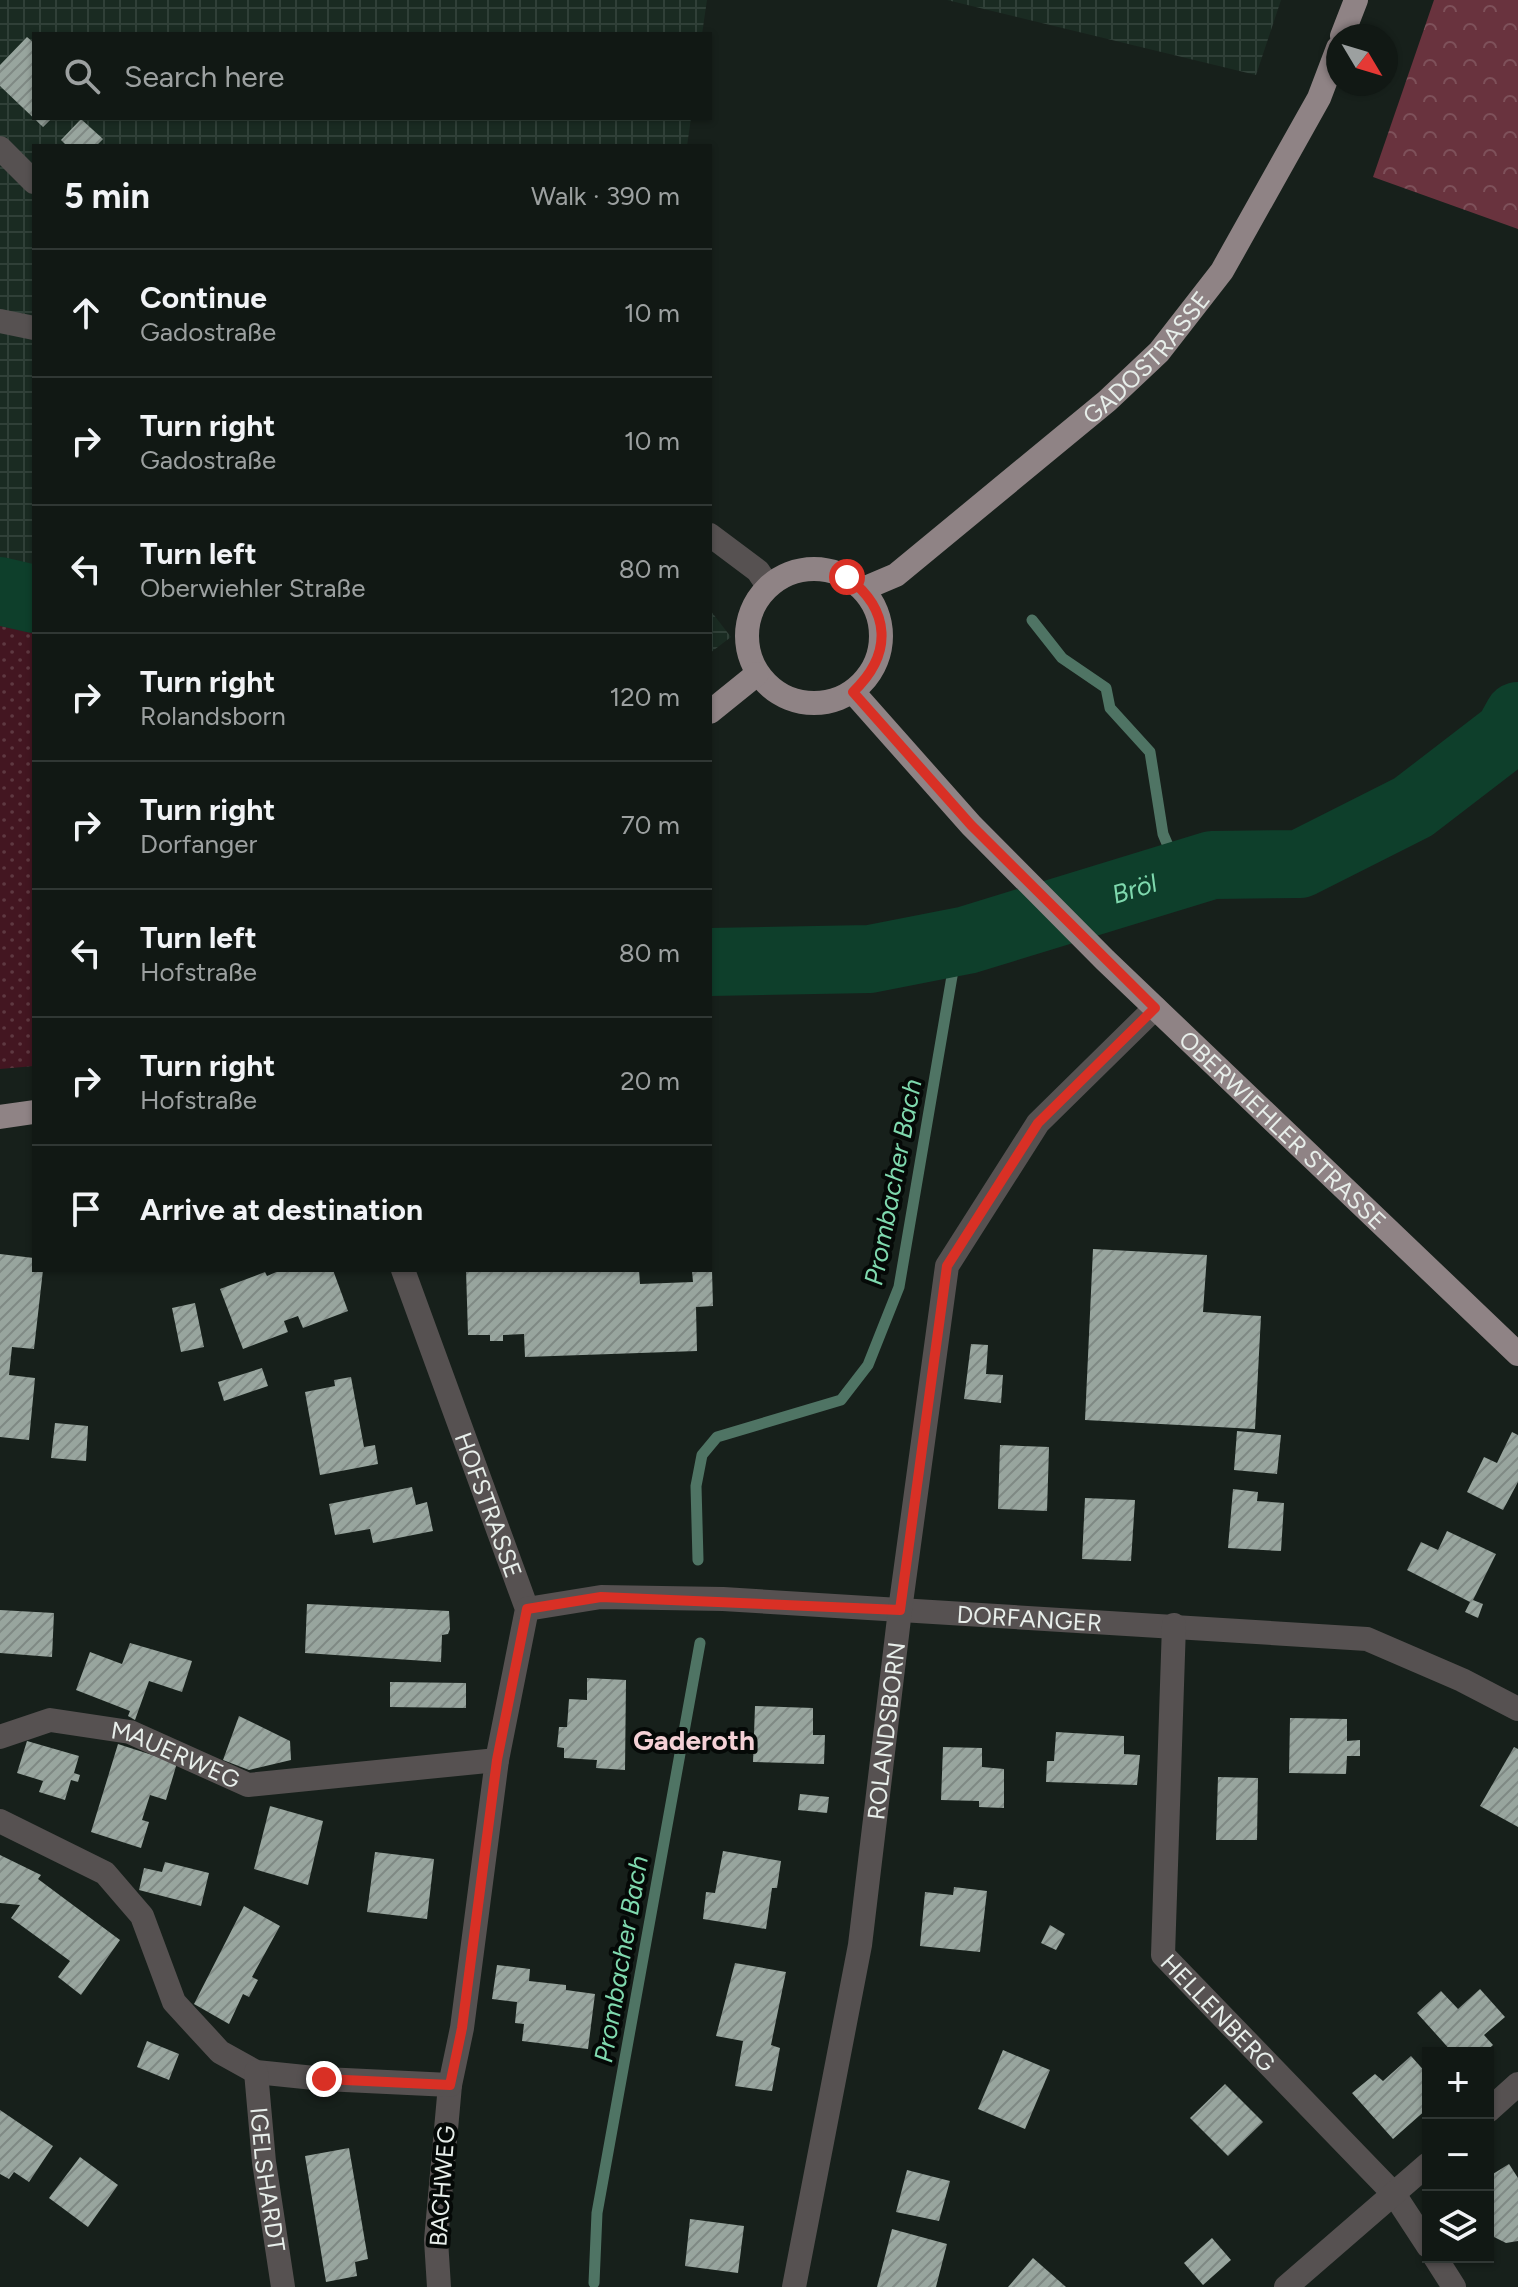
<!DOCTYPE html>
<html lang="en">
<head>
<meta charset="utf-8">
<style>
  :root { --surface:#111814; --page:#1e2522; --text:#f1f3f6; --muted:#9ca0a0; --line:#303734 }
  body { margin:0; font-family:Figtree,sans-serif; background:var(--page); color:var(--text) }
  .controls { position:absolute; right:24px; bottom:24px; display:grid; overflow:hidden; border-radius:0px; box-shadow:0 2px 6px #0004 }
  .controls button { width:72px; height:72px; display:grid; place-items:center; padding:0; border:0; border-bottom:2px solid var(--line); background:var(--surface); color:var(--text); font:40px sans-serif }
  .compass { position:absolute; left:1326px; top:24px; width:72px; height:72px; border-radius:50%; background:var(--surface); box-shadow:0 2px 6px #0004; rotate:128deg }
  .stop { position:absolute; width:24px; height:24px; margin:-18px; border:6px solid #d93025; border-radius:50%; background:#fff }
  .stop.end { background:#d93025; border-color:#fff; box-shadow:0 2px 8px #0008 }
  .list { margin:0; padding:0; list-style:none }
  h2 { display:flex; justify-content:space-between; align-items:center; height:104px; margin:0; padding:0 32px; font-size:34px }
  h2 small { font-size:26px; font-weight:400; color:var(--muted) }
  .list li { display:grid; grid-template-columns:52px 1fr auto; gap:24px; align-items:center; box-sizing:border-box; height:128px; padding:0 32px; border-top:2px solid var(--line) }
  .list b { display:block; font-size:30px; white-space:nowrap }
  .list p { margin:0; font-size:26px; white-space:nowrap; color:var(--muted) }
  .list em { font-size:26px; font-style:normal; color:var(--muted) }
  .icon { flex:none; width:44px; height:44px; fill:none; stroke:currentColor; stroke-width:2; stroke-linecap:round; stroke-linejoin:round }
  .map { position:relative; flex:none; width:1518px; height:2287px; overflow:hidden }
  .search { position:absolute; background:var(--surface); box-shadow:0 2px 6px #0004; left:32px; top:32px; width:680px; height:88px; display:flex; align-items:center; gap:20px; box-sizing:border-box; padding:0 28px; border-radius:0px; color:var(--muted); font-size:30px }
  .panel { position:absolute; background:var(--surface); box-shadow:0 2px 6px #0004; left:32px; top:144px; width:680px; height:1128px; border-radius:0px }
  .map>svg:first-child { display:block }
  .industrial { fill:url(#industrial-grid) }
  .grass { fill:url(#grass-dots) }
  .forest { fill:url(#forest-crowns) }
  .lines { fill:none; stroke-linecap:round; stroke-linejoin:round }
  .stream { stroke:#4f7464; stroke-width:11 }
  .river { stroke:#0e3f2b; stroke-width:68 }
  .building { fill:url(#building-hatch) }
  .minor { stroke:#565151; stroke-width:24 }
  .major { stroke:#8f8385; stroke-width:24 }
  .route { stroke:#d93025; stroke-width:10 }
  .labels { text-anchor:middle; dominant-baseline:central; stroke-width:8; stroke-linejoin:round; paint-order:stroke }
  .street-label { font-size:24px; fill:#e7eeea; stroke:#050907 }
  .water-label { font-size:26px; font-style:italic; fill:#7fd9ae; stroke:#050907 }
  .quarter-label { font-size:28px; font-weight:bold; fill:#f4d1d6; stroke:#050907 }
</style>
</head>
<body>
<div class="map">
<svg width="1518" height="2287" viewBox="0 0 1518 2287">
  <defs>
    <pattern id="industrial-grid" width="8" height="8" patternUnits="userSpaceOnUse" patternTransform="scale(2)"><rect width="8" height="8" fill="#1a2b22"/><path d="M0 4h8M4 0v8" fill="none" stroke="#304038"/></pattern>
    <pattern id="grass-dots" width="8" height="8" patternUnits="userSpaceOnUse" patternTransform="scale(2)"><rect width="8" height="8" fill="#431621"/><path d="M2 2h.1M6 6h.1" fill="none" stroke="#5e3841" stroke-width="1.8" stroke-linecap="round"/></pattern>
    <pattern id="forest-crowns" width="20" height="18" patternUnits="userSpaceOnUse" patternTransform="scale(2)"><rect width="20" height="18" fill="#69333e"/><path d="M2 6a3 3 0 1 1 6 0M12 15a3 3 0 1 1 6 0" fill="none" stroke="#7e515a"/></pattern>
    <pattern id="building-hatch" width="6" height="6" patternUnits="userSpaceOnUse" patternTransform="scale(2)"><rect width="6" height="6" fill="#98a59e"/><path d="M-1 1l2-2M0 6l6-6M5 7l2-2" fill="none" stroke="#7f8984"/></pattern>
  </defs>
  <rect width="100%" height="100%" fill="#17201b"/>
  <g class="industrial">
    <polygon points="0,0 707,0 702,34 34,34 34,118 691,118 687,146 34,146 34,609 0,604"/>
    <polygon points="947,0 1281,0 1256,75"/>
    <polygon points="710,610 731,637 710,653"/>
  </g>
  <polygon class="grass" points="0,604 34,609 34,1066 0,1069"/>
  <polygon class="forest" points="1434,0 1518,0 1518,229 1373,177"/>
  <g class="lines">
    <g class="stream">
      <polyline points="1032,620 1062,658 1106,688 1110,708 1150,752 1163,834 1181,876"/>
      <polyline points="698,1560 696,1486 702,1455 717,1437 841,1400 868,1365 899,1287 958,941"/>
      <polyline points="594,2283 597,2213 700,1643"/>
    </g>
    <g class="river">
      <polyline points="0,591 34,599"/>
      <path id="s1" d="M710,962L870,959L967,940L1212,865L1300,864L1413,807L1508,734L1518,716"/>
    </g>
  </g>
  <g class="building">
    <polygon points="27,37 34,43 34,118 52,118 43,127 0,86 0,65"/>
    <polygon points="81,119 103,139 96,146 67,146 61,140"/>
    <polygon points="1093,1249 1207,1255 1203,1312 1261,1316 1255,1429 1085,1420"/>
    <polygon points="0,1254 34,1258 34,1270 43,1270 34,1349 12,1347 9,1375 35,1378 29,1440 0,1437"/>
    <polygon points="281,1270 333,1270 348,1311 303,1328 298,1316 284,1321 288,1332 243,1349 220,1289 265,1272 267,1276"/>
    <polygon points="466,1270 639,1270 640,1284 693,1282 692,1271 712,1270 713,1306 696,1307 697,1351 525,1357 524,1334 503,1335 503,1341 490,1341 490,1335 468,1335"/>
    <polygon points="195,1303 204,1347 181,1352 172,1308"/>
    <polygon points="971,1344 988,1345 986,1374 1003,1375 1001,1403 964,1399"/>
    <polygon points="262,1368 268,1386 224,1401 218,1382"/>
    <polygon points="351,1377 364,1447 375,1445 378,1464 320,1475 305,1392 335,1386 334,1380"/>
    <polygon points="55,1423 88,1426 86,1461 51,1458"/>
    <polygon points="1237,1431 1281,1435 1277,1474 1234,1470"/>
    <polygon points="1512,1432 1518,1435 1518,1482 1503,1510 1467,1492 1484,1457 1497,1463"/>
    <polygon points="1000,1445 1049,1447 1047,1511 998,1509"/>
    <polygon points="412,1487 416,1505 427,1502 433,1531 373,1543 370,1529 335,1535 329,1504"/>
    <polygon points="1233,1489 1258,1492 1257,1501 1284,1503 1281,1551 1228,1548"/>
    <polygon points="1085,1498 1135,1500 1131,1561 1082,1559"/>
    <polygon points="1447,1531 1496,1554 1473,1600 1483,1604 1478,1618 1465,1612 1470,1602 1407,1570 1421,1542 1438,1550"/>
    <polygon points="307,1604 449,1611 450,1629 448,1634 442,1635 441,1662 305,1653"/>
    <polygon points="0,1610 54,1613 52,1657 0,1653"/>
    <polygon points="130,1643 192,1661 182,1692 149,1681 135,1720 128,1716 130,1711 76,1690 90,1652 122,1664"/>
    <polygon points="587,1678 626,1680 625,1770 596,1768 597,1760 564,1758 564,1748 557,1747 559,1727 567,1727 569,1699 587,1700"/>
    <polygon points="390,1682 466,1683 466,1708 390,1707"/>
    <polygon points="755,1706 813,1708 813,1735 825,1735 824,1764 753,1762"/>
    <polygon points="239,1716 290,1741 291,1760 249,1770 223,1760"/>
    <polygon points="1290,1718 1347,1719 1347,1741 1360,1740 1360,1756 1347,1756 1346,1774 1289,1773"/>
    <polygon points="1056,1732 1124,1736 1124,1754 1140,1755 1137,1785 1046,1782 1047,1761 1054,1761"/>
    <polygon points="27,1741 79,1756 74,1773 80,1775 78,1782 71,1780 65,1800 39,1792 43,1781 17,1773"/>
    <polygon points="118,1744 177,1763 166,1800 150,1795 142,1820 149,1822 141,1848 91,1832"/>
    <polygon points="943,1747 982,1748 982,1767 1004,1769 1004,1808 979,1807 979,1801 941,1800"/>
    <polygon points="1514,1747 1518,1749 1518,1827 1480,1806"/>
    <polygon points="1218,1777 1258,1778 1257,1840 1216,1840"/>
    <polygon points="800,1794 829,1797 827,1813 798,1810"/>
    <polygon points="270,1806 323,1821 308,1885 254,1869"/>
    <polygon points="723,1851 781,1861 777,1888 772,1888 766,1929 703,1919 706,1892 715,1893"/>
    <polygon points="375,1852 434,1859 427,1919 367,1912"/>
    <polygon points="0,1855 41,1875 38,1879 120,1940 81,1995 58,1977 70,1961 11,1918 20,1905 0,1903"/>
    <polygon points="165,1862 209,1873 201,1906 139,1890 144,1868 162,1872"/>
    <polygon points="954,1887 987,1891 980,1952 920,1946 925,1892 953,1895"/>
    <polygon points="244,1906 280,1926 252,1977 258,1980 249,1997 243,1994 229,2024 194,2004"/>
    <polygon points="1050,1925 1065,1934 1056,1950 1041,1943"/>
    <polygon points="735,1963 786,1972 771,2045 780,2048 772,2091 735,2086 743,2041 716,2036"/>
    <polygon points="497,1965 530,1969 529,1981 566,1985 566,1990 595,1994 588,2049 522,2041 524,2024 515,2023 517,2002 492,1999"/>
    <polygon points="1480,1989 1505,2017 1484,2035 1493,2045 1484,2053 1453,2053 1417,2013 1441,1991 1458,2009"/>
    <polygon points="147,2041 179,2054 169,2080 137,2067"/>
    <polygon points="1003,2050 1050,2070 1025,2129 978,2109"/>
    <polygon points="1411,2056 1428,2075 1428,2108 1393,2139 1352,2093 1375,2074 1383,2081"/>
    <polygon points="1225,2084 1263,2122 1228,2156 1190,2118"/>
    <polygon points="0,2110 53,2146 29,2182 14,2172 9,2179 0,2174"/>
    <polygon points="349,2148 368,2259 355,2262 357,2276 326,2282 305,2156"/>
    <polygon points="80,2157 118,2185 88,2227 49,2198"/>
    <polygon points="1509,2164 1518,2178 1518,2241 1506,2243 1488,2234 1488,2177"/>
    <polygon points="907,2170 950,2181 939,2221 896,2212"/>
    <polygon points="690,2219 744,2226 738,2273 685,2266"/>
    <polygon points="892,2229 947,2244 936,2287 877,2287"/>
    <polygon points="1212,2238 1231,2260 1203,2285 1184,2263"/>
    <polygon points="1033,2258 1066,2287 1008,2287"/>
  </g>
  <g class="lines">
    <g class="minor">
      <polyline points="0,148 34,182"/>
      <polyline points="0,321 34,328"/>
      <polyline points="710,535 758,571 768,586"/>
      <path id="s2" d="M403,1270L527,1609L497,1760L462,2028L450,2085L436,2240L439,2287"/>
      <path id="s3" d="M527,1609L601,1597L723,1599L1367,1639L1462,1680L1518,1709"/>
      <path id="s4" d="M1174,1625L1163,1955L1394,2194L1428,2246"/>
      <path id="s5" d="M0,1737L50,1720L130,1732L248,1785L497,1760"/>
      <polyline points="0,1821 105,1873 142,1916 174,2002 220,2052 256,2072 324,2079 450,2085"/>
      <path id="s6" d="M256,2072L264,2162L283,2287"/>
      <polyline points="1488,2111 1518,2084"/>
      <polyline points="1435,2257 1454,2287"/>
      <path id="s7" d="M794,2287L860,1945L900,1610L947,1266L1038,1123L1155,1008"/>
      <polyline points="1286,2287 1428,2164"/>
    </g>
    <g class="major">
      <polyline points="1342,36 1356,0"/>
      <circle cx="814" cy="636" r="67"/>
      <path id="s8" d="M863,589L896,575L1107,401L1159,352L1222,271L1319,98L1338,48"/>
      <path id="s9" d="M853,692L971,825L1105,960L1518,1354"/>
      <polyline points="710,712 757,674"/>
      <polyline points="0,1117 34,1112"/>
    </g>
  </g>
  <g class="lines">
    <path class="route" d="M324,2079L450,2085L462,2028L497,1760L527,1609L601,1597L900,1610L947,1266L1038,1123L1155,1008L971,825L853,692C893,654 891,610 847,577"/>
  </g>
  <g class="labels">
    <g class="street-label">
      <text stroke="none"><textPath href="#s8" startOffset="368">GADOSTRASSE</textPath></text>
      <text stroke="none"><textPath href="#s9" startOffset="614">OBERWIEHLER STRASSE</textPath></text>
      <text stroke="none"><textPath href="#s2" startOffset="250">HOFSTRASSE</textPath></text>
      <text stroke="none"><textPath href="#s3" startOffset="504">DORFANGER</textPath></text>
      <text stroke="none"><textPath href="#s7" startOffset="564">ROLANDSBORN</textPath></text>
      <text stroke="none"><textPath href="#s5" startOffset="184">MAUERWEG</textPath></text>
      <text stroke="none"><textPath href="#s4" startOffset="410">HELLENBERG</textPath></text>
      <text stroke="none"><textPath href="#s6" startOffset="108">IGELSHARDT</textPath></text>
      <text transform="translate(442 2186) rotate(-86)">BACHWEG</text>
    </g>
    <g class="water-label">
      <text stroke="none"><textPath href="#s1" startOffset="434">Bröl</textPath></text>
      <text transform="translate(893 1182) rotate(-79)">Prombacher Bach</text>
      <text transform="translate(621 1959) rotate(-80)">Prombacher Bach</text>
    </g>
    <g class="quarter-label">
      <text x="694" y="1740">Gaderoth</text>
    </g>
  </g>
</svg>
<div class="controls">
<button>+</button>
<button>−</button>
<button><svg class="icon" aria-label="layers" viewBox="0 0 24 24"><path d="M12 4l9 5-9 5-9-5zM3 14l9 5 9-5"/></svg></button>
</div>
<svg class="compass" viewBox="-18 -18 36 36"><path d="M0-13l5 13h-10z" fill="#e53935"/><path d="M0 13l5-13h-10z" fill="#9ca0a0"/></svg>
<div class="stop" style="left:847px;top:577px"></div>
<div class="stop end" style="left:324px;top:2079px"></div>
<div class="search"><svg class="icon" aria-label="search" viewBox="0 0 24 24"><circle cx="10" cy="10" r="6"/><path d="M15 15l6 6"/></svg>Search here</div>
<section class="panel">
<h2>5 min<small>Walk · 390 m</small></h2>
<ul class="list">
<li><svg class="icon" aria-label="ahead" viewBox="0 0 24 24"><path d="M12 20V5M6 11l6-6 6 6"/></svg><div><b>Continue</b><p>Gadostraße</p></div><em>10 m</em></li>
<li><svg class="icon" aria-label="right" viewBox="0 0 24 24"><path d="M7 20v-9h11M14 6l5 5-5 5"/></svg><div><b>Turn right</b><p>Gadostraße</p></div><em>10 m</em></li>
<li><svg class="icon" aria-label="left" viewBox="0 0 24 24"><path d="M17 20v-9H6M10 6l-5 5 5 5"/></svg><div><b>Turn left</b><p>Oberwiehler Straße</p></div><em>80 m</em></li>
<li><svg class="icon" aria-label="right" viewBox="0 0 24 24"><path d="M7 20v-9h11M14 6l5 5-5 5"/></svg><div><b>Turn right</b><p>Rolandsborn</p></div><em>120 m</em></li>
<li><svg class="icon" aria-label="right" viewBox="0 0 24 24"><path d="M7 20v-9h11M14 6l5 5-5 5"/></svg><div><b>Turn right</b><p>Dorfanger</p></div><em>70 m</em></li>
<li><svg class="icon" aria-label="left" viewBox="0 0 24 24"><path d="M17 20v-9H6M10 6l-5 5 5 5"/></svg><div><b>Turn left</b><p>Hofstraße</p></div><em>80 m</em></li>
<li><svg class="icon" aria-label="right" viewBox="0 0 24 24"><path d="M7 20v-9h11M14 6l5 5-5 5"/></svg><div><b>Turn right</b><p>Hofstraße</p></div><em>20 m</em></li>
<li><svg class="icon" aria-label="arrive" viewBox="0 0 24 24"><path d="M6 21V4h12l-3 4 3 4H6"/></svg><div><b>Arrive at destination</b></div></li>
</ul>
</section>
</div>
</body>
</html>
